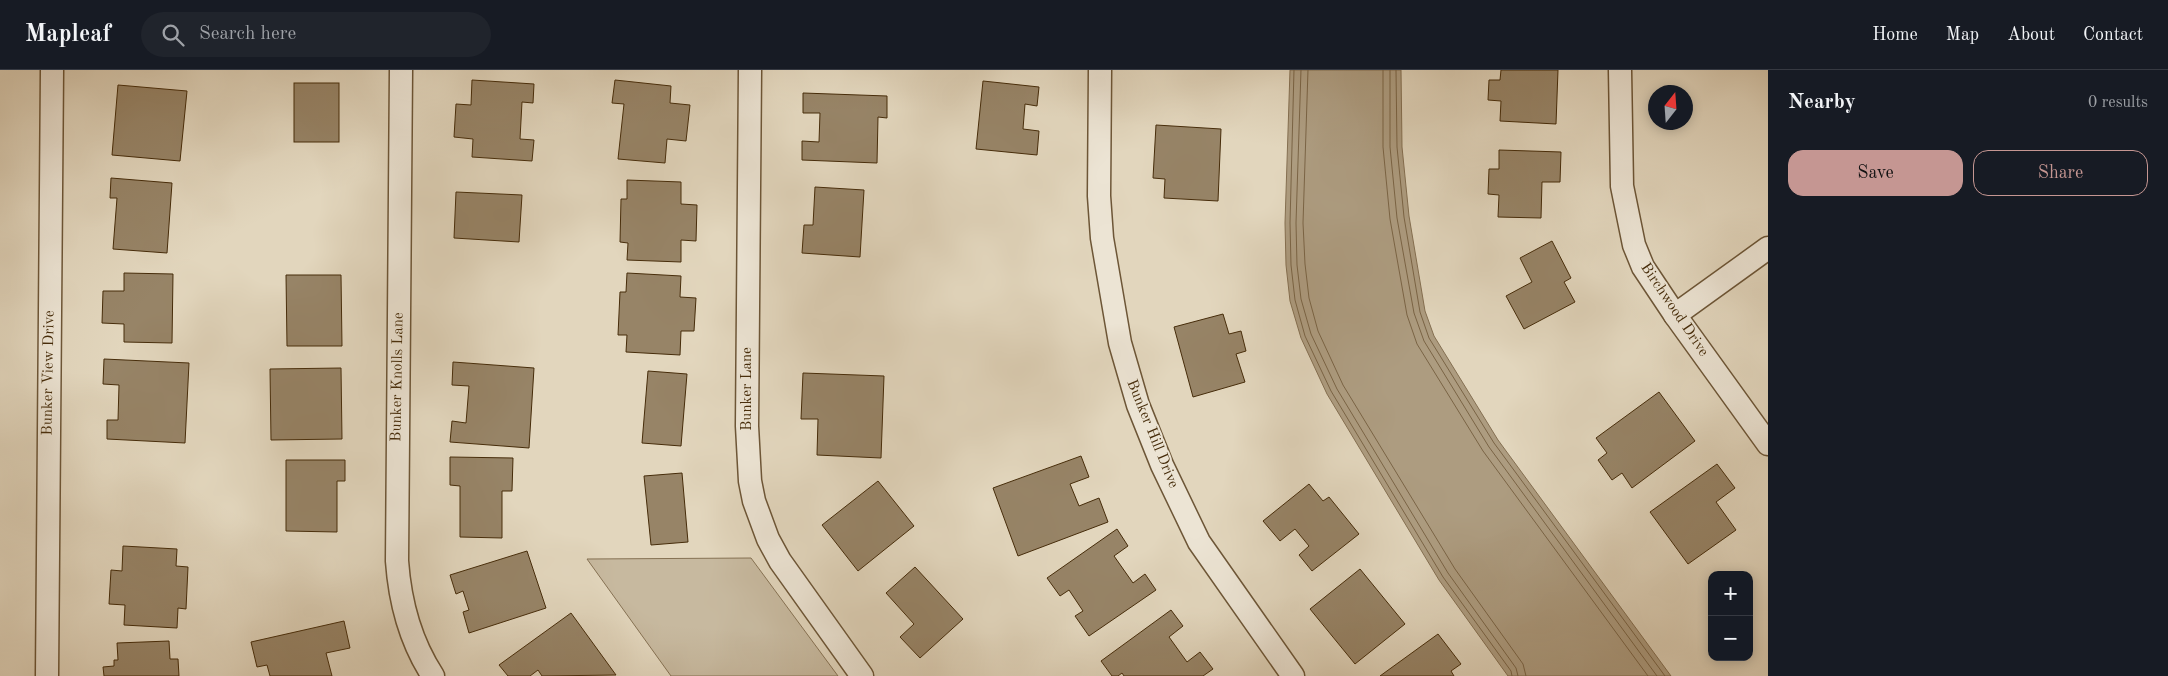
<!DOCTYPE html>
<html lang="en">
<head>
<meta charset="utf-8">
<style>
  :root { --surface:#171b24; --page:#20242c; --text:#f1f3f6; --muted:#9ea1a6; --line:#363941; --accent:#c59692 }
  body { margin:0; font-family:"Old Standard TT",serif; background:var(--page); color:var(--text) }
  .controls { position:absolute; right:15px; bottom:15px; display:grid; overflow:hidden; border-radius:10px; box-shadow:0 2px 12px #0003 }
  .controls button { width:45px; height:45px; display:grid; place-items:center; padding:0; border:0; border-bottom:1px solid var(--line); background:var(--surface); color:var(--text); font:25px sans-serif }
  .compass { position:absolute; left:1648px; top:15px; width:45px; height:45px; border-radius:50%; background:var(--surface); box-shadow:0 2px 12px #0003; rotate:17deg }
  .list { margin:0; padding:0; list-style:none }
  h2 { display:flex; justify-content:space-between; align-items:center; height:65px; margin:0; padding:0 20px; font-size:21px }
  h2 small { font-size:16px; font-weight:400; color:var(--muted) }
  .actions { display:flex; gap:10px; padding:15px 20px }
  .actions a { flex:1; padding:11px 0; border:1px solid var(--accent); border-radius:15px; text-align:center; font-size:18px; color:var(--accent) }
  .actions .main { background:var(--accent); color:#111 }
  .icon { flex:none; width:28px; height:28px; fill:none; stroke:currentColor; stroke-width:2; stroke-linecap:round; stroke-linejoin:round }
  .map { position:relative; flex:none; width:1768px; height:606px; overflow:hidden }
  header { display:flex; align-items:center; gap:30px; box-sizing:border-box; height:70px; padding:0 25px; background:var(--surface); border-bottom:1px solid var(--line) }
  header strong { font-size:24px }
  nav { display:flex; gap:28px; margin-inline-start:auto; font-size:18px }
  .search { width:350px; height:45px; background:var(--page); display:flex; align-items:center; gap:12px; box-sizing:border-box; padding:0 18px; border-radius:28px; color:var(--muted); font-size:19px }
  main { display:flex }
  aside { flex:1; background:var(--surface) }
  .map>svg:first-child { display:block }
  .green { fill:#c7b99f; stroke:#867254 }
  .water { fill:#ad9c80; stroke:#846f51 }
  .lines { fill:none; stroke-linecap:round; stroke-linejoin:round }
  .shore { stroke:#7a6445; stroke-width:1 }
  .building { fill:#978467; stroke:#462c0a }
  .street-casing { stroke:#6d5637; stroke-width:25 }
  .street { stroke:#ece4d4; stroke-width:22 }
  .labels { text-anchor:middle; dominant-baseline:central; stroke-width:4; stroke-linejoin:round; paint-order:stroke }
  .street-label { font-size:15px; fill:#462c0a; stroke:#ece4d4 }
</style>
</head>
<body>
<header>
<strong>Mapleaf</strong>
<div class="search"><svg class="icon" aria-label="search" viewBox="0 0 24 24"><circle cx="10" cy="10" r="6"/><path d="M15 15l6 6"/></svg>Search here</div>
<nav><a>Home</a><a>Map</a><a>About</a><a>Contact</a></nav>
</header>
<main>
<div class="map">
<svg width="1768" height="606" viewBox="0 0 1768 606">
  <rect width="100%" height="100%" fill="#e2d6bd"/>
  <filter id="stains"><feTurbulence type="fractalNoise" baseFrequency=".004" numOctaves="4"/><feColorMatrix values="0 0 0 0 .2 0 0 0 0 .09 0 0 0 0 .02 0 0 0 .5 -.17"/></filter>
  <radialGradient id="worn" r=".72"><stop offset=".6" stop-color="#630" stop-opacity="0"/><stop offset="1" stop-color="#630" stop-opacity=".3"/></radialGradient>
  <polygon class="green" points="751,488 838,606 671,606 587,489"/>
  <polygon class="water" points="1290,0 1401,0 1402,77 1409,146 1425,241 1434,266 1498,370 1671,606 1508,606 1439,510 1327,324 1301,268 1290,231 1286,195 1285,153"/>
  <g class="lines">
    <g class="shore">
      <polyline points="1294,0 1290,153 1291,195 1295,230 1305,266 1331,321 1443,507 1511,601 1512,606"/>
      <polyline points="1301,0 1296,153 1297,195 1301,229 1311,264 1337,319 1448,503 1516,598 1518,606"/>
      <polyline points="1308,0 1303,153 1305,194 1309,228 1318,261 1343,315 1455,499 1523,594 1526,606"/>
      <polyline points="1383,0 1383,77 1390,149 1407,245 1417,274 1483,381 1648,606"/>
      <polyline points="1390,0 1390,77 1397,148 1414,243 1424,271 1489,377 1657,606"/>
      <polyline points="1396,0 1397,77 1404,147 1420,242 1429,268 1494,373 1665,606"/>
    </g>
  </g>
  <g class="building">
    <polygon points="1501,0 1558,0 1556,54 1500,51 1501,31 1488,30 1489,10 1500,10"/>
    <polygon points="472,10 534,14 533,33 522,32 520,69 534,70 532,91 472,87 473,69 454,67 456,34 471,35"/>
    <polygon points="615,10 671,16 670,33 690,35 686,71 667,69 665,93 618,89 624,34 612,33"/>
    <polygon points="983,11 1039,17 1037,36 1025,34 1023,59 1039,61 1037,85 976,79"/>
    <rect x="294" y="13" width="45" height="59"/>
    <polygon points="118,15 187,21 180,91 112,85"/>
    <polygon points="803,23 887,26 887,48 878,47 877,93 802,90 802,71 819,72 820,43 803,43"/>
    <polygon points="1156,55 1221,59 1218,131 1164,128 1165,109 1153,108"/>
    <polygon points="1499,80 1561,82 1560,112 1542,112 1541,148 1498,147 1499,125 1488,124 1489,99 1499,99"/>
    <polygon points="111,108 172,113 167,183 113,179 117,128 110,128"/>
    <polygon points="627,110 681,112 681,134 697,135 696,171 681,170 681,192 627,190 628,173 620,172 621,129 627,129"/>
    <polygon points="815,117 864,120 860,187 802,183 804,155 813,155"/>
    <polygon points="456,122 522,125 519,172 454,168"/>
    <polygon points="1552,171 1571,208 1564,212 1575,232 1524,259 1506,226 1532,212 1520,188"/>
    <polygon points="124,203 173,204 172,273 124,272 124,254 102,253 103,221 124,221"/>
    <polygon points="627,203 681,206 680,227 696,228 694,261 681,261 680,285 626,282 627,265 618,265 620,222 626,222"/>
    <polygon points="286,205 341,205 342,276 287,276"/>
    <polygon points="1223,244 1229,264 1241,261 1246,281 1236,284 1245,312 1193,327 1174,257"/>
    <polygon points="104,289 189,293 185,373 107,369 107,350 118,350 119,315 103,314"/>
    <polygon points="453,292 534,298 529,378 450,372 452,351 466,353 469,316 452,315"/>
    <polygon points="341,298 342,369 271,370 270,299"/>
    <polygon points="648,301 687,304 681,376 642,373"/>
    <polygon points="803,303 884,306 881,388 817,385 818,349 801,349"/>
    <polygon points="1659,322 1695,371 1632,418 1622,403 1612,410 1598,390 1607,383 1596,368"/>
    <polygon points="1081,386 1089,407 1070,414 1079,436 1099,428 1108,452 1018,486 993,418"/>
    <polygon points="450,387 513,388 512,421 502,421 502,468 460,467 460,416 450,415"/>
    <polygon points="286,390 345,390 345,411 337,411 337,462 286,461"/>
    <polygon points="1717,394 1735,418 1716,432 1736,460 1688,494 1650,442"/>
    <polygon points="682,403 688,472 651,475 644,406"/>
    <polygon points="878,411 914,456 858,501 822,455"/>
    <polygon points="1309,414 1323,431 1329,427 1359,464 1312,501 1299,485 1309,476 1295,459 1280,471 1263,451"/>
    <polygon points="1117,459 1128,476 1114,486 1133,513 1145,504 1156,520 1089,566 1075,546 1083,541 1069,520 1060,526 1047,508"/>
    <polygon points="123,476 177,479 176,496 188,497 186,539 178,538 177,558 124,555 125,535 109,534 111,500 122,501"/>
    <polygon points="527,481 546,538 469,563 463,542 469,540 463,521 456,524 450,505"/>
    <polygon points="915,497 963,549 920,588 900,567 914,554 886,523"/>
    <polygon points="1360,499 1405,554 1355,594 1310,539"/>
    <polygon points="1171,540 1183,556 1169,567 1187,592 1200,582 1213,599 1203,606 1124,606 1122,603 1118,606 1112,606 1101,591"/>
    <polygon points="571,543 616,605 542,606 538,600 530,606 508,606 499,595"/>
    <polygon points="344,551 350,578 326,583 332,606 270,606 267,595 257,597 251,572"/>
    <polygon points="1438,564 1461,594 1451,601 1454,606 1380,606"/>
    <polygon points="169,571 170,589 178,589 179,606 104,606 103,597 114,596 114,590 118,590 117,573"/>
  </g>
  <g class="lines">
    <defs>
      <g id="street">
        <path d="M401,0L397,491C400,533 410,571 433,606"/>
        <polyline points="750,0 747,356 750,411 754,431 768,469 780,491 862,606"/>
        <polyline points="1100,0 1099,126 1102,168 1120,273 1138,335 1162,395 1199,472 1293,606"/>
        <polyline points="1620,0 1622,116 1634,175 1643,197 1675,245 1768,374"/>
        <polyline points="1675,245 1768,178"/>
        <polyline points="47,606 52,0"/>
      </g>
    </defs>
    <use href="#street" class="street-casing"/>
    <use href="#street" class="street"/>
  </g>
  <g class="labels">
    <g class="street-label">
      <text transform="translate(1674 240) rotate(56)">Birchwood Drive</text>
      <text transform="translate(49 303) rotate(-89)">Bunker View Drive</text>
      <text transform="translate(398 307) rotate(-89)">Bunker Knolls Lane</text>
      <text transform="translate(747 319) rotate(-90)">Bunker Lane</text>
      <text transform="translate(1152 364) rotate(68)">Bunker Hill Drive</text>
    </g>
  </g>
  <rect width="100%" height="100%" filter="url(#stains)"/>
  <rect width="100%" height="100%" fill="url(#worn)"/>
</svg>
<div class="controls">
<button>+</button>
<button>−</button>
</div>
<svg class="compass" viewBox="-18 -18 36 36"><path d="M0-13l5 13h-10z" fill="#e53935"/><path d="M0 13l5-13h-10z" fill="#9ea1a6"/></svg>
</div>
<aside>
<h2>Nearby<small>0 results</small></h2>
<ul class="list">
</ul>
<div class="actions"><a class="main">Save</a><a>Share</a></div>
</aside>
</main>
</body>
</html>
